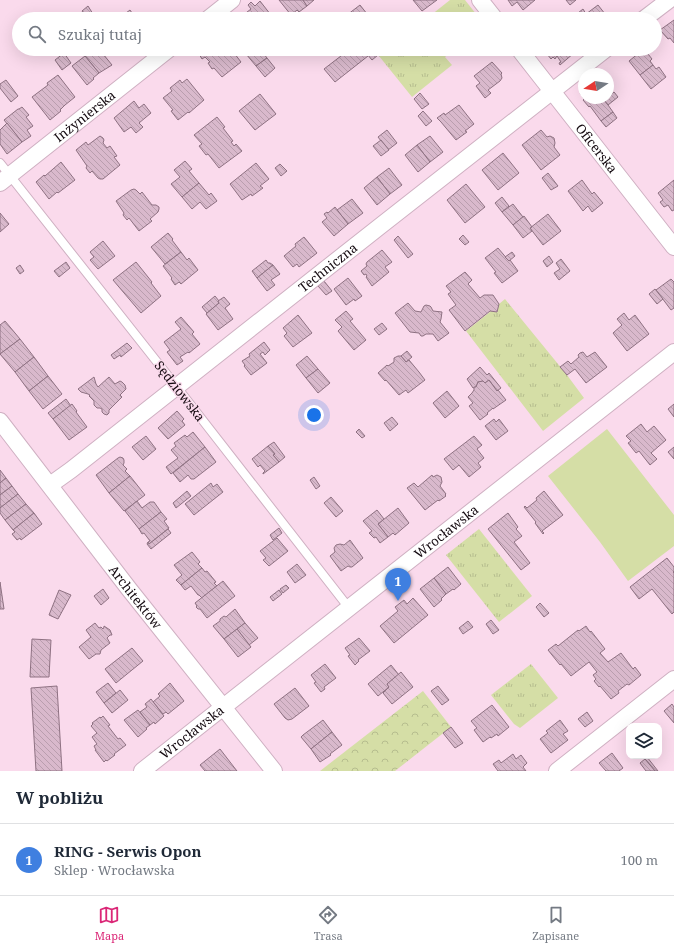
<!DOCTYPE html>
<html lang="pl">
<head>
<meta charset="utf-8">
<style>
  :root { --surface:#fff; --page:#f2f2f3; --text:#1f2937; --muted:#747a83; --line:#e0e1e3; --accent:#db2777 }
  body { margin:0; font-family:"Noto Serif",serif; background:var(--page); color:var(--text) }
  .controls { position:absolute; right:12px; bottom:12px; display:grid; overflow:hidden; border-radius:8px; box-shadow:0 4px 16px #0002 }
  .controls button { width:36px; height:36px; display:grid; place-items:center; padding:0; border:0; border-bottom:1px solid var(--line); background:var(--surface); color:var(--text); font:20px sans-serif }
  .compass { position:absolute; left:578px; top:68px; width:36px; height:36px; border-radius:50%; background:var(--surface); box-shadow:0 4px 16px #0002; rotate:258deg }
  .you { position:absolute; left:314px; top:415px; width:14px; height:14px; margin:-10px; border:3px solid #fff; border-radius:50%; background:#1a73e8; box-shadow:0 0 0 6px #1a73e833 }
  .badge { display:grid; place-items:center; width:26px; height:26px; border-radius:50%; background:var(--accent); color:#fff; font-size:13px; font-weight:700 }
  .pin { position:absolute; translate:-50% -33px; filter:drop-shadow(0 1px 2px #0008) }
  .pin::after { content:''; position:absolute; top:21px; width:14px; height:12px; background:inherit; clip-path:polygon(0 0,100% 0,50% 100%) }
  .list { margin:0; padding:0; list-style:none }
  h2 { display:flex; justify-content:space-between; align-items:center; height:52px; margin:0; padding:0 16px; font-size:17px }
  h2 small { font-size:13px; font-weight:400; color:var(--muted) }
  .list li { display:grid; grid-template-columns:26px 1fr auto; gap:12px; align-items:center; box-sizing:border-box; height:72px; padding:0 16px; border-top:1px solid var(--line) }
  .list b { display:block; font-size:15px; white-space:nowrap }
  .list p { margin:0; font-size:13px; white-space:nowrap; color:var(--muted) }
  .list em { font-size:13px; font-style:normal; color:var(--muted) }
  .icon { flex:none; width:22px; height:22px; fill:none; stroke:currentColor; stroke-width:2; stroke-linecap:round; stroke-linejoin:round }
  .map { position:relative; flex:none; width:674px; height:771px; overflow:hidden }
  .search { position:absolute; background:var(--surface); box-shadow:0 4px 16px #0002; left:12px; right:12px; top:12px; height:44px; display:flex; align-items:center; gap:10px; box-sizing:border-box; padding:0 14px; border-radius:22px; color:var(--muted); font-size:15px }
  .sheet { height:124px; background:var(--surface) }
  nav { display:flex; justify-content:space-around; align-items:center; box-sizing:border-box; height:56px; border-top:1px solid var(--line); background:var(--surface); font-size:11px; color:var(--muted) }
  nav a { display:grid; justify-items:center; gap:2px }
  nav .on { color:var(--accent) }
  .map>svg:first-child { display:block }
  .grass { fill:url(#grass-tufts) }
  .forest { fill:url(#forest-crowns) }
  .park { fill:#d5dea6 }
  .building { fill:url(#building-back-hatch); stroke:#8e7182 }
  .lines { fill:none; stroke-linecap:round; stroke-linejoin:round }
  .lane-casing { stroke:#cfb0c2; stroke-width:10 }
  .street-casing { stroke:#cfb0c2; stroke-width:18 }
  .lane { stroke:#fff; stroke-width:8 }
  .street { stroke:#fff; stroke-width:16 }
  .labels { text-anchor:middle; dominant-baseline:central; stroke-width:3; stroke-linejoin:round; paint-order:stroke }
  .street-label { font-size:13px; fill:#140a10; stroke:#fadaec }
</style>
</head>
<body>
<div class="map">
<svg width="674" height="771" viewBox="0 0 674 771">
  <defs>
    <pattern id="grass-tufts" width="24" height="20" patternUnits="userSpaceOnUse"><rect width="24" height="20" fill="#d5dea6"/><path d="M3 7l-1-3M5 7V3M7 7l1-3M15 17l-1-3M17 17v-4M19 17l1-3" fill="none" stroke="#b6bd8e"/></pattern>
    <pattern id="forest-crowns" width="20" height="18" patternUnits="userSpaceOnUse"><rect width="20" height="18" fill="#d5dea6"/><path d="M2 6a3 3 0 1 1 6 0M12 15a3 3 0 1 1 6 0" fill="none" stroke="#b6bd8e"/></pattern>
    <pattern id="building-back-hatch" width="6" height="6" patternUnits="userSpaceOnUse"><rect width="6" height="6" fill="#d9b9cc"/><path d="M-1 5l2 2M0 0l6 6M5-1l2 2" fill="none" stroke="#b99eae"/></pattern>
  </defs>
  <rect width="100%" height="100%" fill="#fadaec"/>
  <g class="grass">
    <polygon points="450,0 465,0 480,19 426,19"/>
    <polygon points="388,49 455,49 445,57 452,65 412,97 379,56"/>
    <polygon points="505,299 567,375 584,398 543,431 466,331 491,311 497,312 499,304"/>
    <polygon points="479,529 532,596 499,622 446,555"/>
    <polygon points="531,664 558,698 520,728 514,724 491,695"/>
  </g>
  <polygon class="forest" points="423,691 451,727 395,771 320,771"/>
  <polygon class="park" points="607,429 674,515 674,546 628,581 600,542 548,476"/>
  <g class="building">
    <polygon points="279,0 303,0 307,6 299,12 297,10 291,15"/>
    <polygon points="303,0 314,0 307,6"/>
    <polygon points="413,0 437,0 422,11"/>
    <polygon points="508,0 535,0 523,10 517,2 512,6"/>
    <polygon points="566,0 576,0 570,5"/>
    <polygon points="260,1 274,19 238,19 251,9 248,5 251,2 255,6"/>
    <polygon points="360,5 371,19 350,19 347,15"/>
    <polygon points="598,5 609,19 575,19 573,17 583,9 586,14"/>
    <polygon points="88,6 93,14 87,18 82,11"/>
    <polygon points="130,10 136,19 118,19"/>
    <polygon points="83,13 87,19 76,19 76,18"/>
    <polygon points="93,14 97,19 87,19 87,18"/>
    <polygon points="674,20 674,43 670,38 668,39 660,30"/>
    <polygon points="93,49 99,49 112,65 99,73 85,56"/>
    <polygon points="205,49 231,49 241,62 222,77 214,68 212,69 208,63 210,62 205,57 202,59 199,54"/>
    <polygon points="252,49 260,49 267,58 256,66 246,54"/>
    <polygon points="350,49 363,49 368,56 335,82 324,69"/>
    <polygon points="363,49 373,49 378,55 372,60"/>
    <polygon points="373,49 387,49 379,56"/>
    <polygon points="543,49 571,49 574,53 560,65 559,63 561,62 557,56 555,59 553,57 551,59"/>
    <polygon points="644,49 652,59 650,61 653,65 640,75 629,61"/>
    <polygon points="64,53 71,63 62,70 55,60"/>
    <polygon points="85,56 99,73 93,78 94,79 87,85 72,66"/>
    <polygon points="267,58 275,68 265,77 256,66"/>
    <polygon points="492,62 502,73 501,74 502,78 500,81 488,90 491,93 485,98 476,86 480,83 474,76"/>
    <polygon points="653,65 656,69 659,67 666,77 651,89 640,75"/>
    <polygon points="58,75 75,97 65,105 60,110 61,111 50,120 32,97 48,85 47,83"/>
    <polygon points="187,79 204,100 189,113 188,112 178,120 171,111 173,110 163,98 172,91 170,88 180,80 182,83"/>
    <polygon points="6,80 18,96 11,102 0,88 0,84"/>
    <polygon points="608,80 613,87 609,90 612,94 608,97"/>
    <polygon points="584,90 584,98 603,98 613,112 601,121 590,106 589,107 583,100 584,99 580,93"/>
    <polygon points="614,92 618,97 608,105 604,100 606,98 608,98 608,97"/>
    <polygon points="420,93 429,104 422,109 414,99"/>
    <polygon points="260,94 276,114 255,130 239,111"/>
    <polygon points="134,101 139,108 144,104 151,113 139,123 143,127 136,133 131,127 124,132 114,118"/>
    <polygon points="459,105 474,124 465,131 467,132 456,140 441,122 437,118 444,113 445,115"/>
    <polygon points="22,107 29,115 26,117 33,126 27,130 31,136 22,142 4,120 18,109 19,109"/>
    <polygon points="423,111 432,121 426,126 418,116"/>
    <polygon points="613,112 617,118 606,127 601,121"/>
    <polygon points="217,117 225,127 223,128 233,141 231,142 234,146 236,144 242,151 219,168 208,154 206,155 199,146 202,144 194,135"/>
    <polygon points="7,123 22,142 7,154 0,144 0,130"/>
    <polygon points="387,130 397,143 388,150 378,137"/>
    <polygon points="541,130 547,137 550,136 554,138 555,143 554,147 560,155 541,170 522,145"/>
    <polygon points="100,136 103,138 104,140 103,143 107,148 110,146 117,156 114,157 120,165 103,179 100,179 98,178 92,171 90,173 86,168 87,166 76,150 86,142 88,145"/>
    <polygon points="430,136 443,152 430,162 417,145"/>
    <polygon points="381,140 389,150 381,156 373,146"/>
    <polygon points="417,145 430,162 418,172 405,155"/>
    <polygon points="503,153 519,173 498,190 482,170"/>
    <polygon points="185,161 192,169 189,171 199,183 182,197 171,184 180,177 174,170"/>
    <polygon points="61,162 75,180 58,193 57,192 49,199 36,182 44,175 45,176"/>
    <polygon points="256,163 269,179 260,186 263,188 252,196 251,194 242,200 230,184"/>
    <polygon points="280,164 287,171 281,176 275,168"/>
    <polygon points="389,168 402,185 390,194 377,177"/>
    <polygon points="548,173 558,186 551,190 542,178"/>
    <polygon points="377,177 390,194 377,205 364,188"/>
    <polygon points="582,180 592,194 594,192 603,203 592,212 588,206 583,211 568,191"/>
    <polygon points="674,180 674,210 672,211 668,205 664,207 660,202 663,200 658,193"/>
    <polygon points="199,183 209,195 211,193 217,201 206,209 200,202 192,209 182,197"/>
    <polygon points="466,184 485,207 465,223 447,200"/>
    <polygon points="134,189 136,190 140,194 142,192 152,205 156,205 159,207 159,209 158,212 150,219 152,221 139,231 129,218 127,220 123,215 124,213 116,201 131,190"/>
    <polygon points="502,197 509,206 502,212 495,203"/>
    <polygon points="352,199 363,213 348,224 337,210"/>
    <polygon points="513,204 523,217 513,225 502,212"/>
    <polygon points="335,207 348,224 334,236 322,222 327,218 324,214 327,212 328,213"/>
    <polygon points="0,213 9,224 0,232"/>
    <polygon points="548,214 561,231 543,245 530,228"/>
    <polygon points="524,216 532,227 530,228 532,231 523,238 513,225"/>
    <polygon points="168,233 173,239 172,240 181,252 165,264 151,247"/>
    <polygon points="463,235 469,242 465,245 459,239"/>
    <polygon points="398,236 413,254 408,258 394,240"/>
    <polygon points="304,237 317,253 299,267 297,264 293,267 284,256 296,246 295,244"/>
    <polygon points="103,241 115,256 98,269 90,260 94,257 90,252"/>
    <polygon points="498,248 509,261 510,260 518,271 502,283 494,273 496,272 485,258"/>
    <polygon points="382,250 392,262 385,267 389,272 372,286 366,277 367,276 366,274 364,275 361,271 367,266 366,264 367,262"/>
    <polygon points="181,252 187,260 189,258 198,270 181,284 179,282 175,285 171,279 172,278 163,266"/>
    <polygon points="512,252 515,256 509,261 505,257"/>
    <polygon points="549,256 553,262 547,267 543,261"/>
    <polygon points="561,259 570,271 559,280 554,273 560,269 556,263"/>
    <polygon points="266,260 268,263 270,263 273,265 257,278 252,271"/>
    <polygon points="66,262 70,268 59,277 54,271"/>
    <polygon points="136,262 152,282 151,283 161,296 141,313 113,280"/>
    <polygon points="20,265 24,271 20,274 16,268"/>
    <polygon points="273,265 280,274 271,280 275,285 267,291 257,278"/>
    <polygon points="465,272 472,280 468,284 480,298 484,295 493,295 499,304 497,312 490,311 465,331 449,310 456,305 448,294 451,292 446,286"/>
    <polygon points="348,278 362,296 355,301 354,299 346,305 334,289"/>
    <polygon points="671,279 674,282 674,308 671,310 656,290"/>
    <polygon points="324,281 332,291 326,295 318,286"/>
    <polygon points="655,289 663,299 657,304 649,294"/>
    <polygon points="215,296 219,301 218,301 219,303 207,313 202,307"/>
    <polygon points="224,297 230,304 225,308 233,319 218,330 206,314 219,303 218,301"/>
    <polygon points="408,303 415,311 421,312 424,306 426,305 430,306 431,307 433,311 442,312 441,319 440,322 449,333 438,341 433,334 426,334 423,336 421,336 419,333 410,332 395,313"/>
    <polygon points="346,311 353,319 350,321 366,340 354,350 338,331 342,327 335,320"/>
    <polygon points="624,313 629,320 635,315 649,334 627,351 613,333 622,325 617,319"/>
    <polygon points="298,315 312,333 293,347 284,336 287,333 283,328"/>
    <polygon points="181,317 194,332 192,334 200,344 189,353 188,352 180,357 183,361 177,365 167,352 170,350 164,342 181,329 175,322"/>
    <polygon points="5,321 20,339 0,354 0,325"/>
    <polygon points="382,323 387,329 379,335 374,329"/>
    <polygon points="20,339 34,357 15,372 0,354"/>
    <polygon points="264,342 270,350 265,355 263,352 260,354 267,363 251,375 244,366 245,365 242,361 250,356 249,354"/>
    <polygon points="127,343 132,348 121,357 120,355 114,359 111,355"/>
    <polygon points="407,351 412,357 406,362 401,356"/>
    <polygon points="583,352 587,357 595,352 607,367 586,383 575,369 567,375 560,367 568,361 571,364 579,357 578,355 580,353"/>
    <polygon points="307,356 318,369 306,378 296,365"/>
    <polygon points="398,356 401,356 406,362 409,360 419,372 425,380 408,393 406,390 399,395 386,380 385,381 378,373 387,365 388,366 394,362 394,358"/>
    <polygon points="34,357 48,376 29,391 15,372"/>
    <polygon points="480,367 487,375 489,373 501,388 497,391 489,380 485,383 483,381 478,382 476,387 473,388 467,379"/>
    <polygon points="318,369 330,383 318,393 306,378"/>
    <polygon points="48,376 62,394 43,409 29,391"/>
    <polygon points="94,377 96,384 98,387 109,377 115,384 120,381 122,382 125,385 126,389 120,395 122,397 109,410 109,413 107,415 104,414 102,412 102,409 100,408 97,408 94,405 94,401 89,396 90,395 88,394 81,392 78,389"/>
    <polygon points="489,380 497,391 498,390 506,400 493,409 493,408 487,413 488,414 480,420 469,406 473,403 468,397 472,393 474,390 474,387 476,387 478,382 483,381 485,383"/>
    <polygon points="447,391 459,406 445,418 433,403"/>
    <polygon points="66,399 71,406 53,419 48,413"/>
    <polygon points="72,404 77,411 76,412 87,427 69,440 53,419"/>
    <polygon points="674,404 674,417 668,409"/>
    <polygon points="177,411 184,419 182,421 185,425 168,439 158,428"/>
    <polygon points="392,417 398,424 390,431 384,423"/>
    <polygon points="494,419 496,422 499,419 508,431 496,440 485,426"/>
    <polygon points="641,424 647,432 654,426 666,440 651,453 657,459 650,465 639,451 636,453 628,443 631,441 626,436"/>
    <polygon points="359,429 365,436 362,438 356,432"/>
    <polygon points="193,432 205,447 171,474 166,467 178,458 171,450 176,446 174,443 185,435 187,437"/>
    <polygon points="146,436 156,449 143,460 132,447"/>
    <polygon points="474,436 482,445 477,449 484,458 478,463 481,467 469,477 459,465 453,470 444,459"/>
    <polygon points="274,442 285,457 279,462 273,455 275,454 268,446"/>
    <polygon points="268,446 275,454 273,455 279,462 263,474 263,473 265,471 260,465 258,467 252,459"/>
    <polygon points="205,447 216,462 194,479 191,479 188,475 180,482 173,473"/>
    <polygon points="674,447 674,459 668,452"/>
    <polygon points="120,457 123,458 124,460 124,463 123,465 127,469 125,471 130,476 109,493 96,475 118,458"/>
    <polygon points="0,470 6,478 0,483"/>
    <polygon points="432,475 433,477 437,475 441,477 442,482 440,486 446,494 445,495 446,496 439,501 438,500 425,510 407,488 414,483 418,487"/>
    <polygon points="130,476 145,495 124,511 109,493"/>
    <polygon points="314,477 320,486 316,489 310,480"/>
    <polygon points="6,478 12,486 0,495 0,483"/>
    <polygon points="211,483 213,487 217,484 223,492 194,515 185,504"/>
    <polygon points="12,486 18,494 0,508 0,495"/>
    <polygon points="187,491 191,496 176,508 173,503"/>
    <polygon points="544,491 563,515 542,531 544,533 543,534 535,523 536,522 524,507 525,506 527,508 537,500 536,498"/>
    <polygon points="18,494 26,504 5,520 0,513 0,508"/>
    <polygon points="331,497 343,511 336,517 324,503"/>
    <polygon points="137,501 142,508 150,502 154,502 161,512 139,529 125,511"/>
    <polygon points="26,504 34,513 13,530 5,520"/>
    <polygon points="398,508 409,523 395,535 393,533 388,537 378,524"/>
    <polygon points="377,510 384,519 378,524 388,537 380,543 376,537 374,538 369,533 372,531 363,521"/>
    <polygon points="161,512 167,519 164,521 169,528 149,544 148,542 150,541 144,533 142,534 139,529"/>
    <polygon points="34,513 42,524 21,540 20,538 17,540 12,534 15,532 13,530"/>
    <polygon points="508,513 518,527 516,529 522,536 514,542 530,563 521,570 488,529"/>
    <polygon points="279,528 282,533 273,540 270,535"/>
    <polygon points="168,529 171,533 151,549 147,544 148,542 149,544"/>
    <polygon points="277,538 288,551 269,566 263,560 266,558 260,551"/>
    <polygon points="350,540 363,558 352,567 350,567 348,566 341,571 330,556 335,552 334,548 336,545 340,544 344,545"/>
    <polygon points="192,552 200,562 198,564 202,568 181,585 176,580 182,575 174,565"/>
    <polygon points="667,558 674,567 674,571 673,572 674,573 674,612 672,614 652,589 639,599 630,587"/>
    <polygon points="297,564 306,575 295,583 287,572"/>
    <polygon points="448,567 461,584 454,590 453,589 446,594 434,578"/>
    <polygon points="202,568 205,572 207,571 216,582 214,583 217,586 202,598 199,595 198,595 191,586 185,590 181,585"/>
    <polygon points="434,578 446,594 441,599 442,600 434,607 420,589"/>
    <polygon points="223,581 235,596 207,618 200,609 198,609 196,607 197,606 195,603"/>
    <polygon points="0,582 4,609 0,609"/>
    <polygon points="286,585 289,588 283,593 280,589"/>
    <polygon points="103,589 109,598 101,605 94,596"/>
    <polygon points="59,590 71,595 58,619 49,615"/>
    <polygon points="279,590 282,594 273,601 270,597"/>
    <polygon points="413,598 428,615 394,643 380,626 398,611 395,607 404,600 407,604"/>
    <polygon points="540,603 549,613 544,617 536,607"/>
    <polygon points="235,609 245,623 224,639 213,626 220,621 220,619 224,616 226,617"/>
    <polygon points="491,620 499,630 493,634 486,624"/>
    <polygon points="468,621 473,627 463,634 459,628"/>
    <polygon points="95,623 99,628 101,627 103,629 104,627 104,626 110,630 112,635 110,635 107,638 110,643 101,650 100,654 96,654 89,659 79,647 91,637 86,630"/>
    <polygon points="245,623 258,638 249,645 237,629"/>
    <polygon points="586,626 590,632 591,631 605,649 600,653 608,662 621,653 633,669 635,667 641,675 629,685 627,684 618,691 619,693 611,699 600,686 599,687 594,681 596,679 593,675 597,672 589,662 571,676 561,664 560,665 548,650 556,644 558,646 578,630 579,631"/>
    <polygon points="237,629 251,647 238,657 224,639"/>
    <polygon points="359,638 370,651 358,660 359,661 355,665 348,656 350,655 345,648"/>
    <polygon points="32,639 51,640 49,677 30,677"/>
    <polygon points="132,648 143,661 116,683 105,669"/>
    <polygon points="325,664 336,678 324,687 325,689 321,692 314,683 316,682 311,675"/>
    <polygon points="391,665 399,675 387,684 389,687 378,696 368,684"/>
    <polygon points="401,672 413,687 392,704 383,693 389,687 387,684"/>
    <polygon points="108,683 116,693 104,703 96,692"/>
    <polygon points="170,683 184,701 168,714 166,712 163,714 153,702 160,696 158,694"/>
    <polygon points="57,686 62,771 36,771 31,688"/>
    <polygon points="438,686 449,700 442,705 431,691"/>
    <polygon points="295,688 309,706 292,719 288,720 285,718 274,704"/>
    <polygon points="120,690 128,700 112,713 104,703"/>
    <polygon points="151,699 164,716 155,724 154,722 150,725 140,712 147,707 145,704"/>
    <polygon points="672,704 674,707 674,723 664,711"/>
    <polygon points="492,705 509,727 498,736 497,734 491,738 490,737 483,742 474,730 477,728 471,721"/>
    <polygon points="138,710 150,725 146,728 147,729 138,737 124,720"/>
    <polygon points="587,712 593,721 585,727 578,719"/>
    <polygon points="103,716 110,725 108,726 118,739 120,738 126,745 114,754 115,755 107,761 106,760 104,762 95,750 96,750 94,746 97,744 92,737 97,733 91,726 93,724 92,723 100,717 101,718"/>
    <polygon points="323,720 332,732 311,749 301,737 303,735"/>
    <polygon points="560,720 568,731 563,734 568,740 551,753 540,739 548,733 546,731"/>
    <polygon points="451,727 463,743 455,748 443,733"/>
    <polygon points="332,732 342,745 330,754 331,755 320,762 311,749"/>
    <polygon points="220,749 237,771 205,771 200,765"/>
    <polygon points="612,753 623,768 619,771 606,771 599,763"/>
    <polygon points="513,754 516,759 521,755 527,763 523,767 526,771 498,771 493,764 499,760 501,763"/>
    <polygon points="647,757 658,771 655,771 645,759"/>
    <polygon points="645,759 655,771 646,771 640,763"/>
  </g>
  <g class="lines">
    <defs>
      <polyline id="lane" points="0,163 176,386 349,608"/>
      <g id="street">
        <polyline points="480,0 495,19"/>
        <polyline points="208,19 232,0"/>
        <polyline points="644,19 669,0"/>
        <path id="s1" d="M519,49L674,247"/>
        <path id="s2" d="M0,183L169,49"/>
        <path id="s3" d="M0,421L129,589L274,771"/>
        <path id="s4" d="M50,485L71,470L379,227L606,49"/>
        <path id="s5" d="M142,771L674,352"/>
        <polyline points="557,771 674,679"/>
      </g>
    </defs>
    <use href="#lane" class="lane-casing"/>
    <use href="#street" class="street-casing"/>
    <use href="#lane" class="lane"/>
    <use href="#street" class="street"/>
  </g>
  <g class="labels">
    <g class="street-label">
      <text stroke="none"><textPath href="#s2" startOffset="108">Inżynierska</textPath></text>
      <text stroke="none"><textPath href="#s1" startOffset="126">Oficerska</textPath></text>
      <text stroke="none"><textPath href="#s4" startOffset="353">Techniczna</textPath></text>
      <text transform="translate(180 391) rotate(52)">Sędziowska</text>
      <text stroke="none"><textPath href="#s5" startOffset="387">Wrocławska</textPath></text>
      <text stroke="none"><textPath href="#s3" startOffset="222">Architektów</textPath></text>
      <text stroke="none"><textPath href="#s5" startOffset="63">Wrocławska</textPath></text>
    </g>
  </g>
</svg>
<div class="controls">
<button><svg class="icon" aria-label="layers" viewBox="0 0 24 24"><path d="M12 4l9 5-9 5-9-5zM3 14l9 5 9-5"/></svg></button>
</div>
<svg class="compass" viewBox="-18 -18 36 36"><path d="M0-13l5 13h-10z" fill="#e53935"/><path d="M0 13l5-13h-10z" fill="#747a83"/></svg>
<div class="you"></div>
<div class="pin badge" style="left:398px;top:601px;background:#3f7fe0">1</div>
<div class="search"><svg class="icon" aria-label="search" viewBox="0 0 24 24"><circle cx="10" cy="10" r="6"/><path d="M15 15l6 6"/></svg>Szukaj tutaj</div>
</div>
<section class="sheet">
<h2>W pobliżu<small></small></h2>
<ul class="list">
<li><span class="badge" style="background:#3f7fe0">1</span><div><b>RING - Serwis Opon</b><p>Sklep · Wrocławska</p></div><em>100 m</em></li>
</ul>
</section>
<nav>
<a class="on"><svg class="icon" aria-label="map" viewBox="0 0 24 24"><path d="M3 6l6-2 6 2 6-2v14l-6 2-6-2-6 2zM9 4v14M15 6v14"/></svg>Mapa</a>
<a><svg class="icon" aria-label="directions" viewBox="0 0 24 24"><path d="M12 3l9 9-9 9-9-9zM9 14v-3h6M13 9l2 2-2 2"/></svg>Trasa</a>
<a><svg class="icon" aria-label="saved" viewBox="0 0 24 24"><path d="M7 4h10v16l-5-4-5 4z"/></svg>Zapisane</a>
</nav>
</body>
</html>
